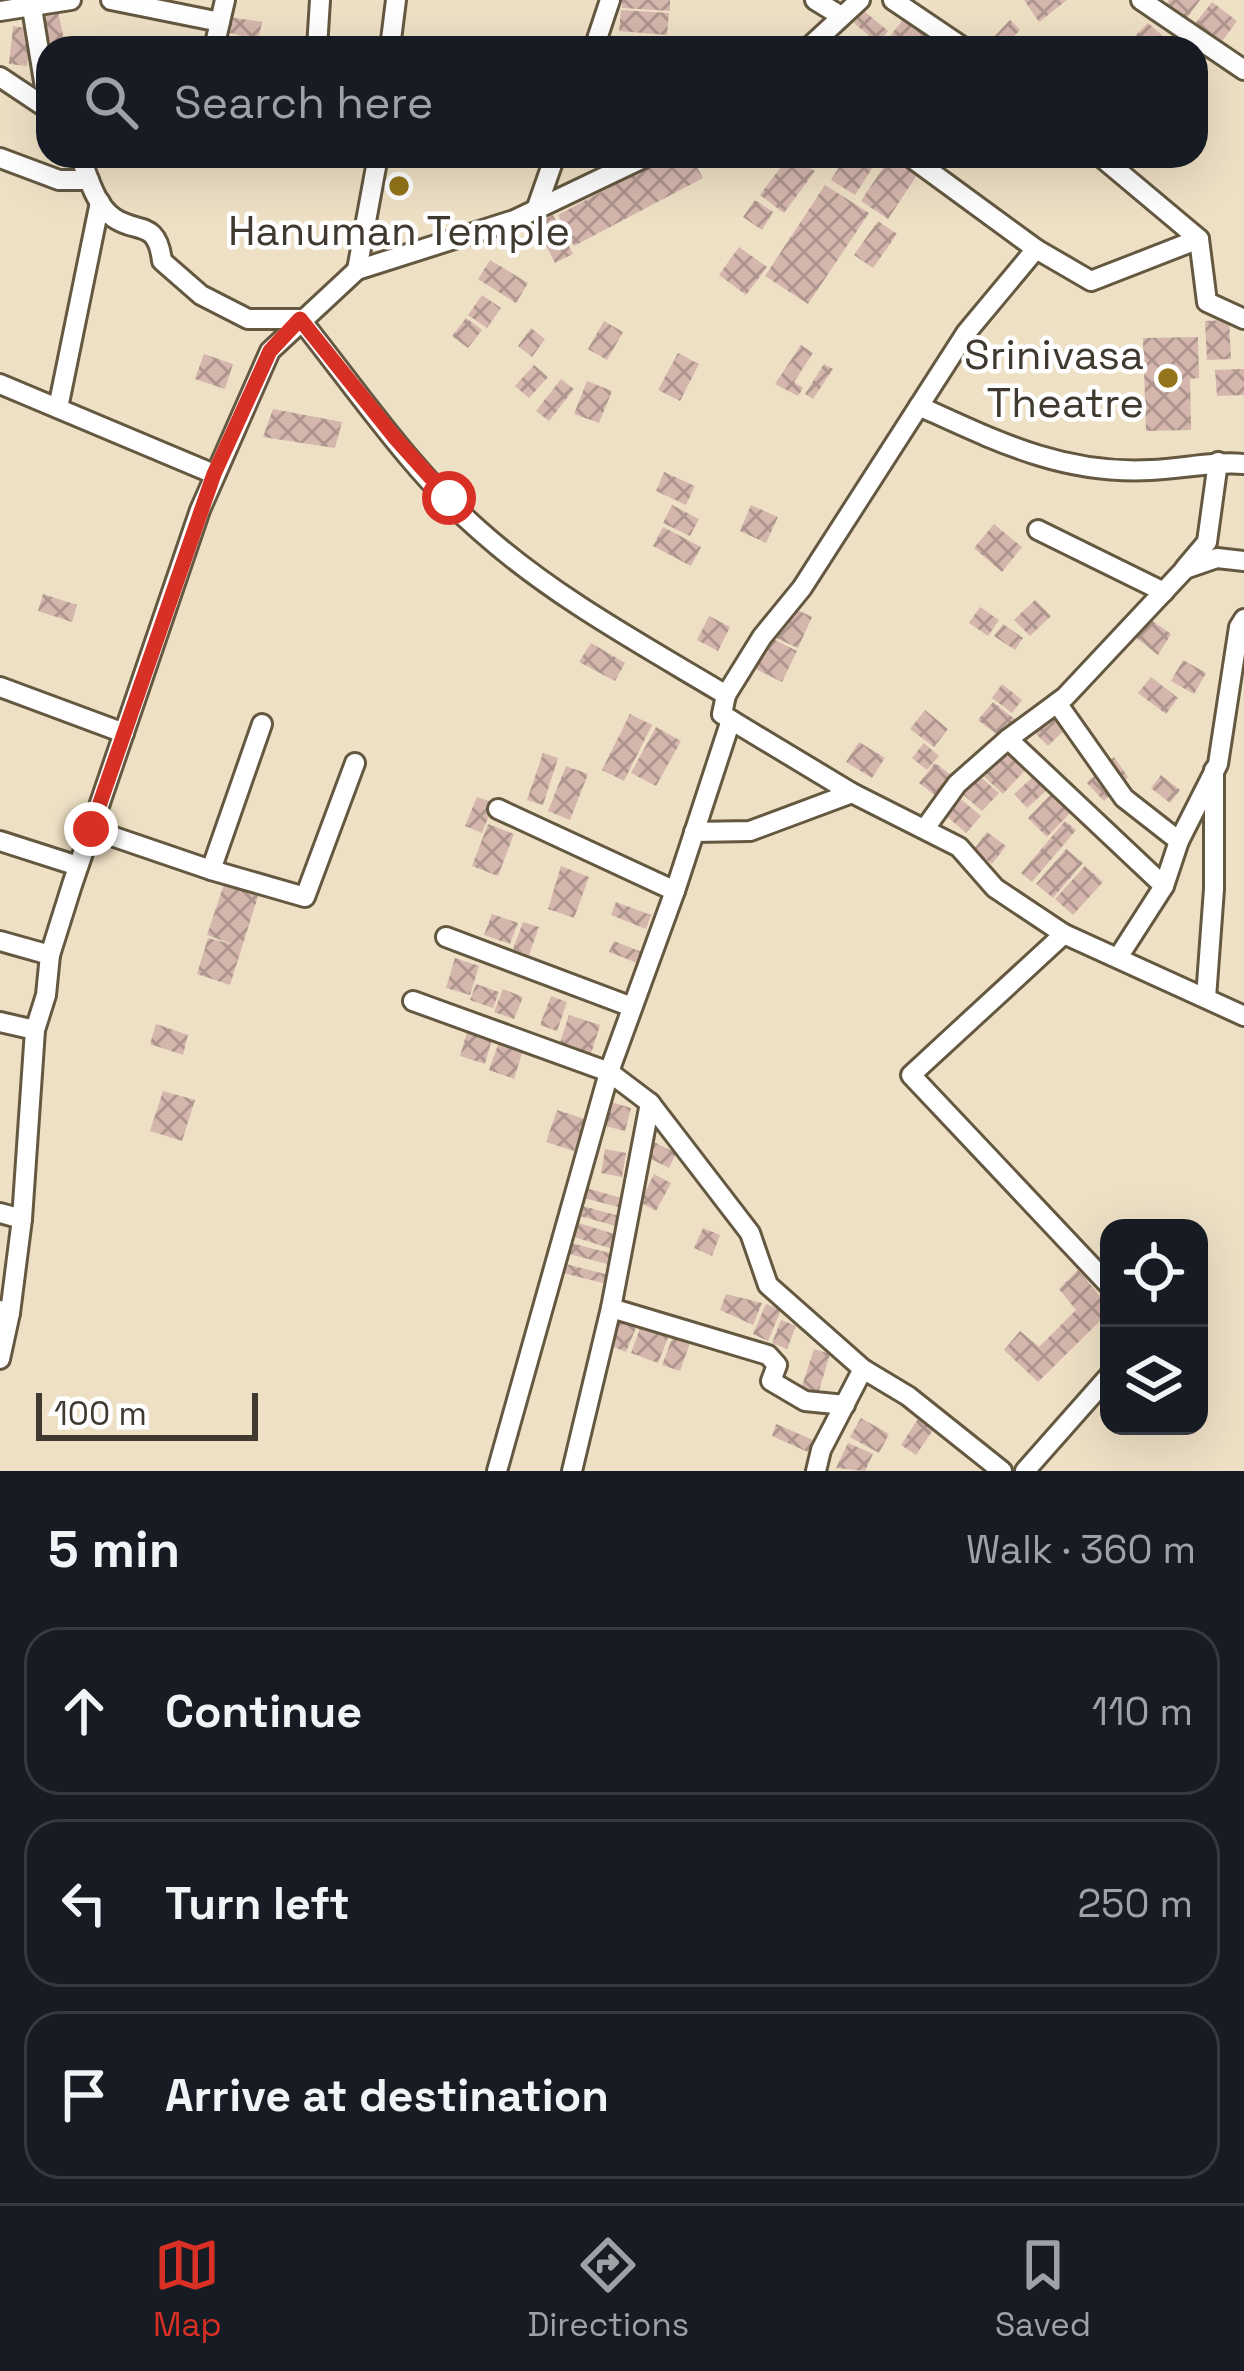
<!DOCTYPE html>
<html lang="en">
<head>
<meta charset="utf-8">
<style>
  :root { --surface:#171b24; --page:#242831; --text:#f1f3f6; --muted:#9ea1a6; --line:#363941; --accent:#d93025 }
  body { margin:0; font-family:"Space Grotesk",sans-serif; background:var(--page); color:var(--text) }
  .controls { position:absolute; right:36px; bottom:36px; display:grid; overflow:hidden; border-radius:24px; box-shadow:0 12px 48px #0002 }
  .controls button { width:108px; height:108px; display:grid; place-items:center; padding:0; border:0; border-bottom:3px solid var(--line); background:var(--surface); color:var(--text); font:60px sans-serif }
  .scale { position:absolute; left:36px; bottom:30px; width:222px; box-sizing:border-box; padding-left:12px; border:6px solid #3f392f; border-top:0; font-size:33px; line-height:42px; white-space:nowrap; color:#3f392f; -webkit-text-stroke:9px #fff; paint-order:stroke }
  .stop { position:absolute; width:36px; height:36px; margin:-27px; border:9px solid #d93025; border-radius:50%; background:#fff }
  .stop.end { background:#d93025; border-color:#fff; box-shadow:0 3px 12px #0008 }
  .list { margin:0; padding:0; list-style:none }
  h2 { display:flex; justify-content:space-between; align-items:center; height:156px; margin:0; padding:0 48px; font-size:51px }
  h2 small { font-size:39px; font-weight:400; color:var(--muted) }
  .list li { display:grid; grid-template-columns:78px 1fr auto; gap:36px; align-items:center; box-sizing:border-box; height:168px; margin:0 24px 24px; padding:0 24px; border:3px solid var(--line); border-radius:36px }
  .list b { display:block; font-size:45px; white-space:nowrap }
  .list em { font-size:39px; font-style:normal; color:var(--muted) }
  .icon { flex:none; width:66px; height:66px; fill:none; stroke:currentColor; stroke-width:2; stroke-linecap:round; stroke-linejoin:round }
  .map { position:relative; flex:none; width:1244px; height:1471px; overflow:hidden }
  .search { position:absolute; background:var(--surface); box-shadow:0 12px 48px #0002; left:36px; right:36px; top:36px; height:132px; display:flex; align-items:center; gap:30px; box-sizing:border-box; padding:0 42px; border-radius:36px; color:var(--muted); font-size:45px }
  .sheet { height:732px; background:var(--surface) }
  nav { display:flex; justify-content:space-around; align-items:center; box-sizing:border-box; height:168px; border-top:3px solid var(--line); background:var(--surface); font-size:33px; color:var(--muted) }
  nav a { display:grid; justify-items:center; gap:6px }
  nav .on { color:var(--accent) }
  .map>svg:first-child { display:block }
  .building { fill:url(#building-cross-hatch) }
  .lines { fill:none; stroke-linecap:round; stroke-linejoin:round }
  .minor-casing { stroke:#645841; stroke-width:24 }
  .minor { stroke:#fff; stroke-width:18 }
  .route { stroke:#d93025; stroke-width:15 }
  .poi-dot { fill:#94741b; stroke:#fff; stroke-width:4.5 }
  .labels { text-anchor:middle; dominant-baseline:central; stroke-width:9; stroke-linejoin:round; paint-order:stroke }
  .poi-label { font-size:42px; fill:#3f392f; stroke:#fff }
</style>
</head>
<body>
<div class="map">
<svg width="1244" height="1471" viewBox="0 0 1244 1471">
  <defs>
    <pattern id="building-cross-hatch" width="8" height="8" patternUnits="userSpaceOnUse" patternTransform="scale(3)"><rect width="8" height="8" fill="#d5b6ad"/><path d="M0 0l8 8M0 8l8-8" fill="none" stroke="#ae958d"/></pattern>
  </defs>
  <rect width="100%" height="100%" fill="#eee0c5"/>
  <g class="building">
    <polygon points="622,0 670,0 670,11 622,8"/>
    <polygon points="1024,0 1067,0 1039,22"/>
    <polygon points="1169,0 1200,0 1184,22 1164,8"/>
    <polygon points="1212,2 1237,21 1220,44 1194,25"/>
    <polygon points="57,7 66,48 48,48 48,69 37,11"/>
    <polygon points="621,10 669,13 667,35 619,31"/>
    <polygon points="864,11 888,31 878,43 854,23"/>
    <polygon points="228,17 262,22 258,40 226,32"/>
    <polygon points="905,17 927,35 917,48 907,48 891,35"/>
    <polygon points="1010,20 1020,30 1003,48 997,48 990,41"/>
    <polygon points="1148,23 1167,40 1159,48 1123,48"/>
    <polygon points="13,26 32,29 27,66 9,64"/>
    <polygon points="669,156 691,156 703,178 574,246 558,215"/>
    <polygon points="789,156 815,171 784,213 760,195"/>
    <polygon points="846,156 880,156 855,195 831,180"/>
    <polygon points="891,156 919,172 888,219 861,201"/>
    <polygon points="825,185 869,213 808,304 765,276"/>
    <polygon points="755,200 773,212 762,230 743,217"/>
    <polygon points="553,215 573,254 555,263 535,224"/>
    <polygon points="878,221 897,234 873,268 854,255"/>
    <polygon points="739,247 767,267 746,295 719,275"/>
    <polygon points="490,260 528,283 516,303 478,279"/>
    <polygon points="482,295 501,308 487,328 468,315"/>
    <polygon points="466,318 482,330 468,348 452,336"/>
    <polygon points="1229,320 1231,359 1207,360 1205,321"/>
    <polygon points="604,321 623,332 607,360 588,349"/>
    <polygon points="531,328 545,339 532,357 518,346"/>
    <polygon points="1198,337 1199,378 1190,379 1191,430 1146,431 1143,338"/>
    <polygon points="801,345 813,353 794,382 803,388 798,396 775,384"/>
    <polygon points="678,353 699,364 680,401 658,390"/>
    <polygon points="204,354 233,364 225,389 195,379"/>
    <polygon points="824,364 833,369 813,399 805,394"/>
    <polygon points="534,365 548,377 529,398 515,386"/>
    <polygon points="1244,369 1244,395 1217,396 1215,370"/>
    <polygon points="561,379 574,389 549,421 536,411"/>
    <polygon points="587,381 612,391 599,423 574,414"/>
    <polygon points="273,409 342,422 335,448 263,437"/>
    <polygon points="664,472 695,486 686,505 656,491"/>
    <polygon points="672,505 699,519 690,536 663,523"/>
    <polygon points="751,505 778,517 766,543 740,531"/>
    <polygon points="994,524 1022,547 1002,572 974,548"/>
    <polygon points="663,527 701,547 691,566 653,546"/>
    <polygon points="43,594 77,605 72,622 38,611"/>
    <polygon points="1035,600 1051,616 1030,636 1014,620"/>
    <polygon points="789,606 812,617 798,648 774,637"/>
    <polygon points="980,607 999,620 988,636 969,623"/>
    <polygon points="709,616 730,627 718,651 697,640"/>
    <polygon points="1147,617 1171,634 1158,655 1134,636"/>
    <polygon points="1003,624 1023,638 1015,650 994,636"/>
    <polygon points="769,637 797,651 782,682 754,668"/>
    <polygon points="591,643 625,663 615,681 579,662"/>
    <polygon points="1183,660 1206,673 1194,694 1171,681"/>
    <polygon points="1151,677 1178,698 1166,714 1138,693"/>
    <polygon points="1002,684 1022,700 1012,713 992,698"/>
    <polygon points="993,702 1017,721 1003,739 978,720"/>
    <polygon points="1059,706 1074,721 1048,746 1033,731"/>
    <polygon points="925,710 948,729 934,747 910,729"/>
    <polygon points="630,714 652,725 624,781 602,770"/>
    <polygon points="656,727 681,741 656,786 631,773"/>
    <polygon points="859,742 885,758 872,778 846,762"/>
    <polygon points="924,743 939,756 927,770 912,758"/>
    <polygon points="1005,746 1028,767 1003,794 980,773"/>
    <polygon points="543,753 558,758 543,805 527,800"/>
    <polygon points="1114,757 1128,777 1104,801 1087,783"/>
    <polygon points="935,763 955,778 940,799 919,783"/>
    <polygon points="566,766 588,774 570,820 548,811"/>
    <polygon points="976,773 999,793 982,811 959,791"/>
    <polygon points="1035,775 1048,789 1027,808 1014,794"/>
    <polygon points="1161,775 1180,790 1170,803 1151,788"/>
    <polygon points="1051,794 1070,813 1047,837 1028,818"/>
    <polygon points="957,796 981,816 966,833 943,813"/>
    <polygon points="477,797 494,803 482,833 465,826"/>
    <polygon points="1065,821 1076,830 1032,882 1021,873"/>
    <polygon points="488,824 514,834 498,876 472,866"/>
    <polygon points="987,832 1006,846 992,864 974,849"/>
    <polygon points="1066,849 1083,863 1053,898 1036,884"/>
    <polygon points="561,866 589,877 574,918 548,909"/>
    <polygon points="1085,866 1103,882 1073,915 1055,899"/>
    <polygon points="225,881 259,893 230,985 197,974 208,938 235,945 207,935"/>
    <polygon points="616,902 651,915 646,929 611,915"/>
    <polygon points="492,914 518,923 510,944 484,935"/>
    <polygon points="523,922 539,927 529,955 513,949"/>
    <polygon points="614,941 644,953 640,964 609,952"/>
    <polygon points="455,958 479,966 470,995 446,988"/>
    <polygon points="476,984 499,992 493,1008 470,1000"/>
    <polygon points="503,989 523,997 514,1019 494,1012"/>
    <polygon points="551,996 567,1002 557,1031 540,1025"/>
    <polygon points="569,1015 600,1025 590,1057 559,1046"/>
    <polygon points="156,1024 188,1035 183,1055 150,1044"/>
    <polygon points="467,1032 492,1039 485,1064 460,1056"/>
    <polygon points="498,1045 522,1053 514,1079 489,1070"/>
    <polygon points="163,1091 195,1100 182,1141 150,1131"/>
    <polygon points="611,1102 631,1108 625,1131 605,1126"/>
    <polygon points="557,1110 585,1119 574,1151 546,1142"/>
    <polygon points="654,1142 676,1153 669,1168 647,1157"/>
    <polygon points="605,1149 626,1153 622,1177 601,1173"/>
    <polygon points="654,1174 671,1183 656,1211 640,1202"/>
    <polygon points="586,1188 625,1199 622,1208 584,1198"/>
    <polygon points="583,1206 626,1218 623,1228 580,1216"/>
    <polygon points="575,1222 621,1236 616,1250 571,1236"/>
    <polygon points="703,1228 720,1235 712,1256 694,1248"/>
    <polygon points="567,1242 617,1255 615,1266 565,1253"/>
    <polygon points="566,1264 609,1275 607,1284 563,1273"/>
    <polygon points="1078,1270 1109,1307 1109,1312 1038,1382 1004,1350 1020,1331 1039,1347 1076,1310 1059,1289"/>
    <polygon points="726,1294 762,1303 753,1325 720,1310"/>
    <polygon points="766,1304 781,1310 768,1341 753,1334"/>
    <polygon points="621,1316 638,1323 626,1352 609,1345"/>
    <polygon points="643,1320 671,1330 658,1363 631,1353"/>
    <polygon points="781,1320 796,1326 787,1349 772,1343"/>
    <polygon points="674,1334 691,1340 680,1371 662,1365"/>
    <polygon points="814,1349 830,1354 818,1394 801,1389"/>
    <polygon points="861,1418 889,1434 879,1453 850,1437"/>
    <polygon points="918,1419 933,1430 916,1455 901,1445"/>
    <polygon points="776,1424 813,1440 808,1452 772,1436"/>
    <polygon points="848,1443 873,1454 865,1471 836,1468"/>
  </g>
  <g class="lines">
    <defs>
      <g id="minor">
        <polyline points="111,0 220,22"/>
        <polyline points="815,0 841,16"/>
        <polyline points="893,0 964,48"/>
        <polyline points="1141,0 1244,70"/>
        <polyline points="32,8 48,106"/>
        <polyline points="0,11 71,0"/>
        <polyline points="214,48 225,0"/>
        <polyline points="317,48 320,0"/>
        <polyline points="390,48 396,0"/>
        <polyline points="594,48 610,0"/>
        <polyline points="808,48 860,0"/>
        <polyline points="0,77 48,109"/>
        <path d="M80,156C88,176 95,205 114,218C137,234 157,219 162,261L201,295L248,319H300C357,390 411,471 480,531C554,597 641,644 726,695L722,714L731,720L852,793L959,847L995,888L1064,934L1244,1016"/>
        <polyline points="0,158 59,180 89,180"/>
        <polyline points="536,210 555,156"/>
        <polyline points="1199,239 1207,302 1244,319"/>
        <polyline points="1036,249 1091,281 1199,239 1100,156"/>
        <polyline points="357,270 378,156"/>
        <polyline points="0,384 214,474"/>
        <path d="M919,406C996,441 1063,475 1151,470C1183,469 1212,461 1244,464"/>
        <polyline points="58,408 100,202"/>
        <polyline points="1038,530 1164,592"/>
        <polyline points="1185,568 1207,542 1218,462"/>
        <polyline points="0,687 124,733"/>
        <polyline points="726,695 762,637 802,588 966,333 1036,249 909,156"/>
        <polyline points="1057,703 1124,798 1179,841"/>
        <polyline points="1008,739 1164,886"/>
        <polyline points="498,809 675,891"/>
        <polyline points="926,827 957,784 1008,739 1065,697 1185,569 1217,558 1244,561"/>
        <polyline points="91,829 211,870 262,724"/>
        <polyline points="694,832 750,831 852,793"/>
        <polyline points="0,841 78,866"/>
        <polyline points="211,870 305,897 355,763"/>
        <polyline points="1064,934 911,1075 1109,1285"/>
        <polyline points="446,937 632,1007"/>
        <polyline points="0,941 50,955"/>
        <polyline points="1119,956 1164,886 1179,841 1218,764 1239,627 1244,619"/>
        <polyline points="1206,998 1214,889 1214,770"/>
        <polyline points="413,1001 609,1072 650,1103 611,1308 572,1471"/>
        <polyline points="0,1022 35,1030 46,995 50,955 72,885 200,510 270,351 357,270 514,220 648,156"/>
        <polyline points="650,1103 750,1233 768,1285 863,1369 908,1396 1002,1471"/>
        <polyline points="0,1213 22,1219 35,1030"/>
        <polyline points="611,1308 768,1355 777,1365 771,1381 805,1401 845,1405"/>
        <polyline points="0,1310 10,1313 0,1359"/>
        <polyline points="10,1313 22,1219"/>
        <polyline points="497,1471 610,1069 675,891 731,720"/>
        <polyline points="816,1471 821,1450 863,1369"/>
        <polyline points="1025,1471 1109,1376"/>
      </g>
    </defs>
    <use href="#minor" class="minor-casing"/>
    <use href="#minor" class="minor"/>
  </g>
  <g class="lines">
    <polyline class="route" points="91,829 214,474 270,351 300,319 396,439 449,498"/>
  </g>
  <g class="poi-dot">
    <circle cx="399" cy="186" r="12"/>
    <circle cx="1168" cy="378" r="12"/>
  </g>
  <g class="labels">
    <g class="poi-label">
      <text x="399" y="230">Hanuman Temple</text>
      <text x="1144" y="354" text-anchor="end">Srinivasa<tspan x="1144" dy="48">Theatre</tspan></text>
    </g>
  </g>
</svg>
<div class="controls">
<button><svg class="icon" aria-label="locate" viewBox="0 0 24 24"><circle cx="12" cy="12" r="6"/><path d="M12 2v4M12 18v4M2 12h4M18 12h4"/></svg></button>
<button><svg class="icon" aria-label="layers" viewBox="0 0 24 24"><path d="M12 4l9 5-9 5-9-5zM3 14l9 5 9-5"/></svg></button>
</div>
<div class="scale">100 m</div>
<div class="stop" style="left:449px;top:498px"></div>
<div class="stop end" style="left:91px;top:829px"></div>
<div class="search"><svg class="icon" aria-label="search" viewBox="0 0 24 24"><circle cx="10" cy="10" r="6"/><path d="M15 15l6 6"/></svg>Search here</div>
</div>
<section class="sheet">
<h2>5 min<small>Walk · 360 m</small></h2>
<ul class="list">
<li><svg class="icon" aria-label="ahead" viewBox="0 0 24 24"><path d="M12 20V5M6 11l6-6 6 6"/></svg><div><b>Continue</b></div><em>110 m</em></li>
<li><svg class="icon" aria-label="left" viewBox="0 0 24 24"><path d="M17 20v-9H6M10 6l-5 5 5 5"/></svg><div><b>Turn left</b></div><em>250 m</em></li>
<li><svg class="icon" aria-label="arrive" viewBox="0 0 24 24"><path d="M6 21V4h12l-3 4 3 4H6"/></svg><div><b>Arrive at destination</b></div></li>
</ul>
</section>
<nav>
<a class="on"><svg class="icon" aria-label="map" viewBox="0 0 24 24"><path d="M3 6l6-2 6 2 6-2v14l-6 2-6-2-6 2zM9 4v14M15 6v14"/></svg>Map</a>
<a><svg class="icon" aria-label="directions" viewBox="0 0 24 24"><path d="M12 3l9 9-9 9-9-9zM9 14v-3h6M13 9l2 2-2 2"/></svg>Directions</a>
<a><svg class="icon" aria-label="saved" viewBox="0 0 24 24"><path d="M7 4h10v16l-5-4-5 4z"/></svg>Saved</a>
</nav>
</body>
</html>
